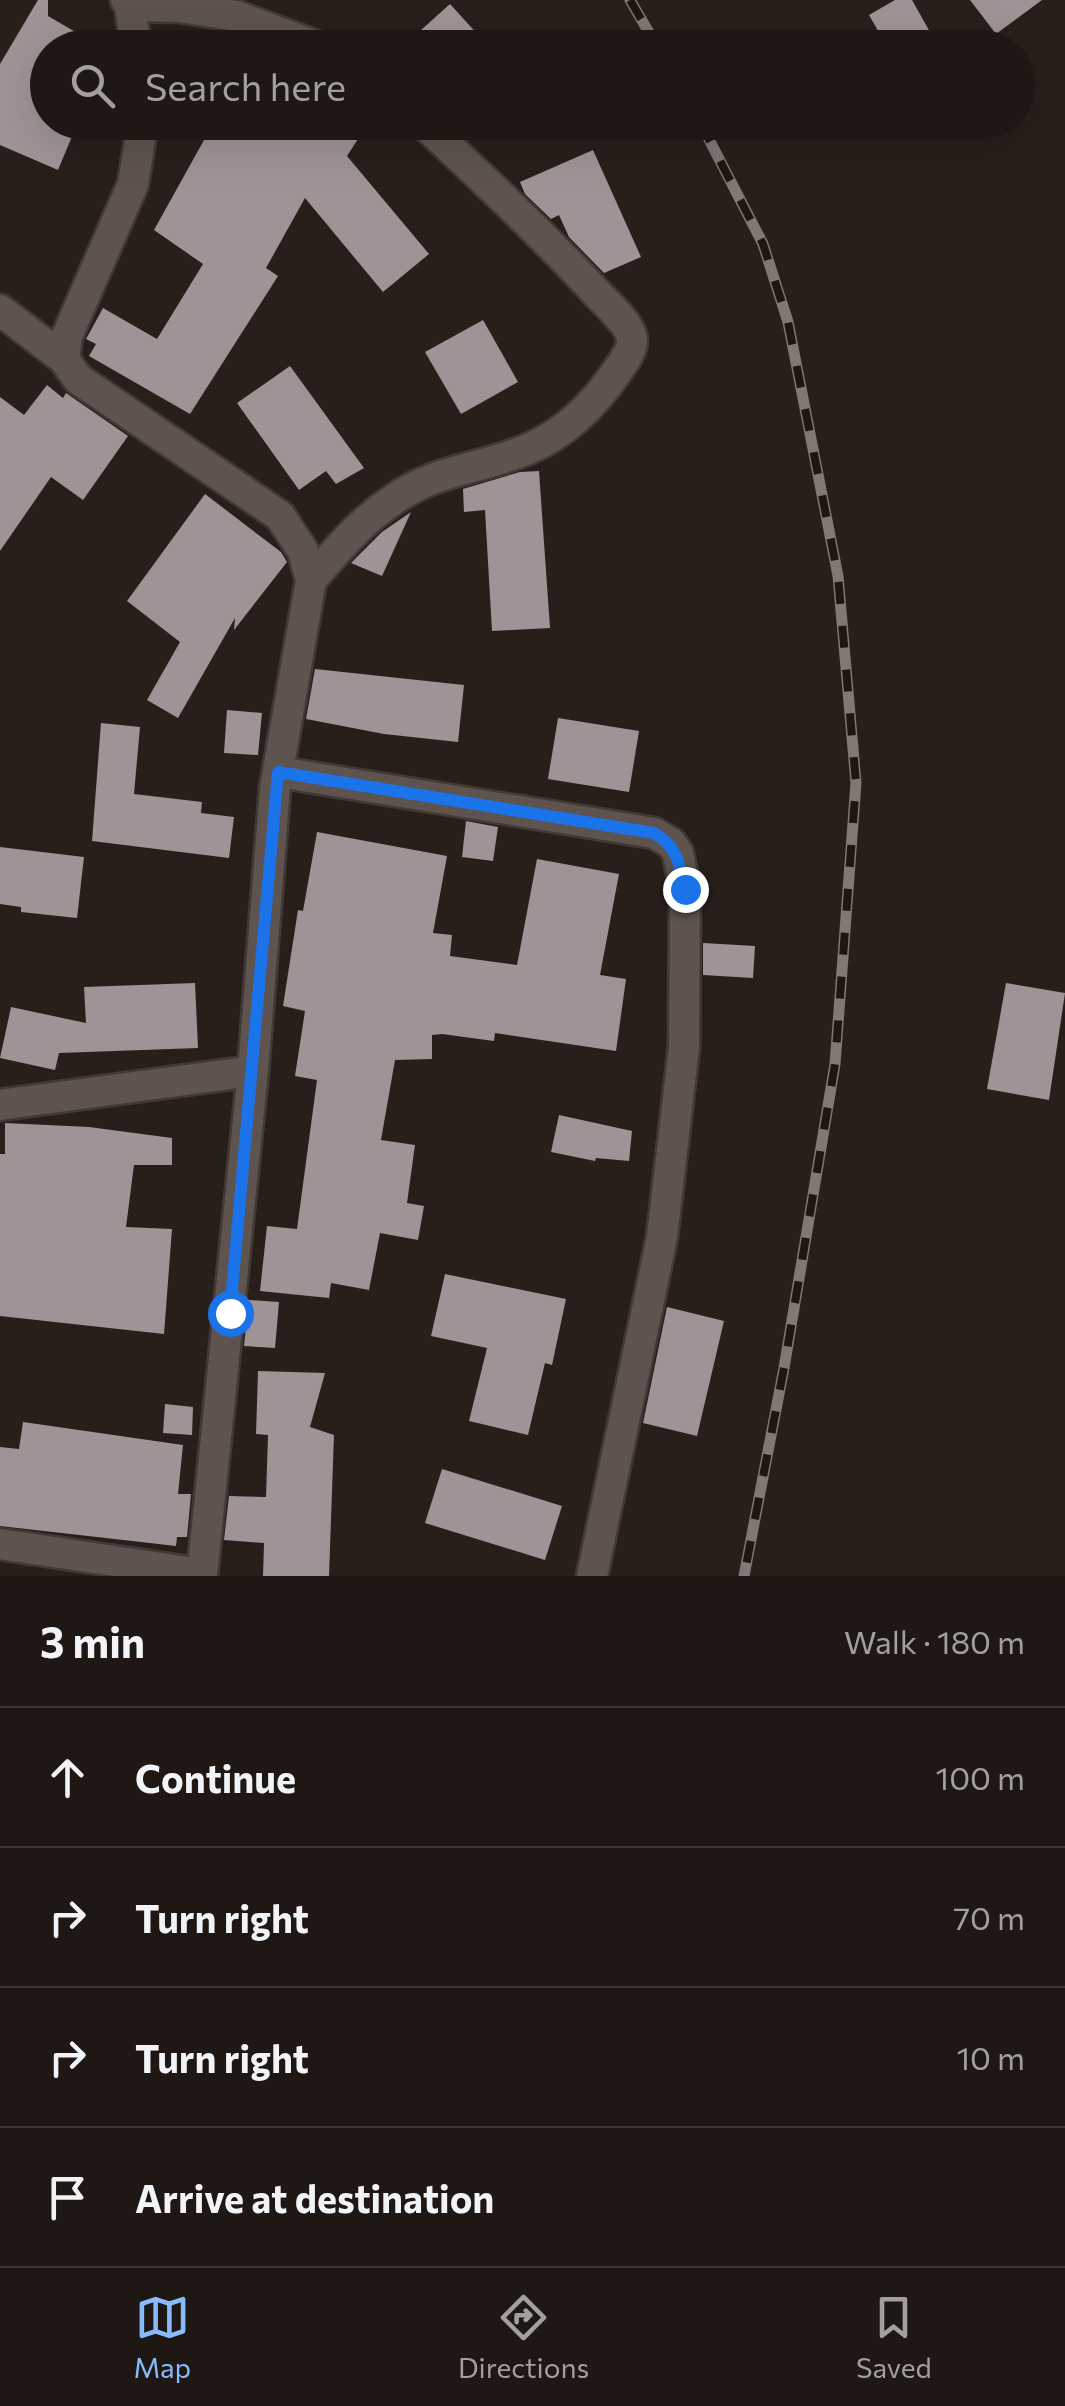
<!DOCTYPE html>
<html lang="en">
<head>
<meta charset="utf-8">
<style>
  :root { --surface:#1e1714; --page:#2b2422; --text:#f1f3f6; --muted:#a19fa0; --line:#3c3634; --accent:#87bbfb }
  body { margin:0; font-family:Commissioner,sans-serif; background:var(--page); color:var(--text) }
  .stop { position:absolute; width:30px; height:30px; margin:-22px; border:8px solid #1a73e8; border-radius:50%; background:#fff }
  .stop.end { background:#1a73e8; border-color:#fff; box-shadow:0 2px 10px #0008 }
  .list { margin:0; padding:0; list-style:none }
  h2 { display:flex; justify-content:space-between; align-items:center; height:130px; margin:0; padding:0 40px; font-size:42px }
  h2 small { font-size:32px; font-weight:400; color:var(--muted) }
  .list li { display:grid; grid-template-columns:65px 1fr auto; gap:30px; align-items:center; box-sizing:border-box; height:140px; padding:0 40px; border-top:2px solid var(--line) }
  .list b { display:block; font-size:38px; white-space:nowrap }
  .list em { font-size:32px; font-style:normal; color:var(--muted) }
  .icon { flex:none; width:55px; height:55px; fill:none; stroke:currentColor; stroke-width:2; stroke-linecap:round; stroke-linejoin:round }
  .map { position:relative; flex:none; width:1065px; height:1576px; overflow:hidden }
  .search { position:absolute; background:var(--surface); box-shadow:0 10px 40px #0002; left:30px; right:30px; top:30px; height:110px; display:flex; align-items:center; gap:25px; box-sizing:border-box; padding:0 35px; border-radius:55px; color:var(--muted); font-size:38px }
  .sheet { height:690px; background:var(--surface) }
  nav { display:flex; justify-content:space-around; align-items:center; box-sizing:border-box; height:140px; border-top:2px solid var(--line); background:var(--surface); font-size:28px; color:var(--muted) }
  nav a { display:grid; justify-items:center; gap:5px }
  nav .on { color:var(--accent) }
  .map>svg:first-child { display:block }
  .building { fill:#9f9396 }
  .lines { fill:none; stroke-linecap:round; stroke-linejoin:round }
  .street-casing { stroke:#403936; stroke-width:35 }
  .street { stroke:#5e534f; stroke-width:30 }
  .rail-casing { stroke:#807875; stroke-width:11 }
  .rail { stroke:#1e1612; stroke-width:8; stroke-dasharray:22; stroke-linecap:butt }
  .route { stroke:#1a73e8; stroke-width:12 }
</style>
</head>
<body>
<div class="map">
<svg width="1065" height="1576" viewBox="0 0 1065 1576">
  <rect width="100%" height="100%" fill="#281f1b"/>
  <g class="building">
    <polygon points="38,0 48,0 48,16 103,48 48,48 48,122 78,122 58,170 0,145 0,64"/>
    <polygon points="895,0 912,0 939,48 888,48 869,15"/>
    <polygon points="970,0 1042,0 996,34"/>
    <polygon points="450,4 490,48 401,48"/>
    <polygon points="214,122 369,122 347,156 429,254 383,292 305,198 266,268 278,276 190,414 89,356 96,344 86,339 103,308 157,339 203,264 154,230"/>
    <polygon points="593,150 641,257 604,273 569,237 559,215 551,219 525,194 520,182"/>
    <polygon points="483,320 518,382 461,414 425,352"/>
    <polygon points="290,366 364,468 336,484 326,471 299,490 237,403"/>
    <polygon points="47,385 63,398 66,393 128,436 83,500 51,477 0,551 0,397 24,415"/>
    <polygon points="539,471 550,628 492,631 485,510 464,512 463,489 520,472"/>
    <polygon points="205,494 281,552 287,562 234,630 235,618 178,718 147,700 180,642 127,601"/>
    <polygon points="411,512 382,576 351,563 382,532"/>
    <polygon points="315,669 464,685 458,742 384,734 306,719"/>
    <polygon points="227,710 262,713 258,755 224,753"/>
    <polygon points="558,718 639,731 629,792 548,779"/>
    <polygon points="101,723 140,727 134,794 202,802 201,813 234,817 229,858 92,841"/>
    <polygon points="466,821 498,827 493,861 462,857"/>
    <polygon points="317,832 447,856 433,933 452,935 450,956 517,965 537,859 619,874 600,975 626,979 616,1051 495,1033 494,1041 442,1034 432,1035 432,1059 395,1060 381,1140 415,1145 407,1203 424,1206 418,1240 380,1233 369,1290 331,1283 329,1298 260,1291 267,1226 297,1229 317,1080 295,1076 305,1011 283,1006 298,910 303,911"/>
    <polygon points="0,847 84,857 77,918 21,912 21,907 0,904"/>
    <polygon points="703,943 755,946 753,978 703,975"/>
    <polygon points="195,983 198,1048 59,1053 55,1070 0,1058 11,1007 86,1023 84,987"/>
    <polygon points="1006,983 1065,993 1049,1100 987,1089"/>
    <polygon points="559,1115 632,1131 629,1161 596,1158 595,1161 551,1152"/>
    <polygon points="5,1123 89,1127 172,1138 172,1165 134,1165 126,1227 172,1229 164,1334 0,1316 0,1154 5,1154"/>
    <polygon points="445,1274 566,1299 552,1365 545,1363 528,1435 469,1421 487,1348 431,1336"/>
    <polygon points="249,1300 279,1302 275,1348 244,1346"/>
    <polygon points="667,1307 724,1321 697,1436 643,1423"/>
    <polygon points="258,1371 325,1373 310,1427 334,1435 329,1576 263,1576 264,1543 224,1540 229,1496 266,1497 268,1435 256,1434"/>
    <polygon points="165,1404 193,1407 192,1435 163,1433"/>
    <polygon points="23,1422 183,1445 178,1494 191,1494 187,1537 177,1537 176,1546 0,1526 0,1447 19,1449"/>
    <polygon points="442,1469 562,1506 545,1560 425,1523"/>
  </g>
  <g class="lines">
    <defs>
      <g id="street">
        <polyline points="126,0 130,6 136,48"/>
        <polyline points="130,6 180,7 236,16 321,48"/>
        <polyline points="143,122 133,184 67,336 64,359 78,379 280,516 303,551 311,580 275,788 253,1071 202,1576"/>
        <polyline points="0,310 64,359"/>
        <path d="M311,580C336,551 360,522 393,500C440,467 480,470 528,449C566,433 595,404 618,370C625,359 635,348 631,335C626,319 603,301 592,288C538,230 481,177 422,122"/>
        <polyline points="278,772 654,833 671,843 678,853 685,889 684,1047 662,1237 592,1576"/>
        <polyline points="0,1105 253,1071"/>
        <polyline points="0,1544 202,1574"/>
      </g>
    </defs>
    <use href="#street" class="street-casing"/>
    <use href="#street" class="street"/>
    <defs>
      <g id="rail">
        <polyline points="630,0 658,48"/>
        <polyline points="700,122 763,244 788,322 838,576 856,783 835,1064 784,1368 744,1576"/>
      </g>
    </defs>
    <use href="#rail" class="rail-casing"/>
    <use href="#rail" class="rail"/>
  </g>
  <g class="lines">
    <path class="route" d="M230,1313L278,772L654,833C678,847 679,863 685,889"/>
  </g>
</svg>
<div class="stop" style="left:230px;top:1313px"></div>
<div class="stop end" style="left:685px;top:889px"></div>
<div class="search"><svg class="icon" aria-label="search" viewBox="0 0 24 24"><circle cx="10" cy="10" r="6"/><path d="M15 15l6 6"/></svg>Search here</div>
</div>
<section class="sheet">
<h2>3 min<small>Walk · 180 m</small></h2>
<ul class="list">
<li><svg class="icon" aria-label="ahead" viewBox="0 0 24 24"><path d="M12 20V5M6 11l6-6 6 6"/></svg><div><b>Continue</b></div><em>100 m</em></li>
<li><svg class="icon" aria-label="right" viewBox="0 0 24 24"><path d="M7 20v-9h11M14 6l5 5-5 5"/></svg><div><b>Turn right</b></div><em>70 m</em></li>
<li><svg class="icon" aria-label="right" viewBox="0 0 24 24"><path d="M7 20v-9h11M14 6l5 5-5 5"/></svg><div><b>Turn right</b></div><em>10 m</em></li>
<li><svg class="icon" aria-label="arrive" viewBox="0 0 24 24"><path d="M6 21V4h12l-3 4 3 4H6"/></svg><div><b>Arrive at destination</b></div></li>
</ul>
</section>
<nav>
<a class="on"><svg class="icon" aria-label="map" viewBox="0 0 24 24"><path d="M3 6l6-2 6 2 6-2v14l-6 2-6-2-6 2zM9 4v14M15 6v14"/></svg>Map</a>
<a><svg class="icon" aria-label="directions" viewBox="0 0 24 24"><path d="M12 3l9 9-9 9-9-9zM9 14v-3h6M13 9l2 2-2 2"/></svg>Directions</a>
<a><svg class="icon" aria-label="saved" viewBox="0 0 24 24"><path d="M7 4h10v16l-5-4-5 4z"/></svg>Saved</a>
</nav>
</body>
</html>
